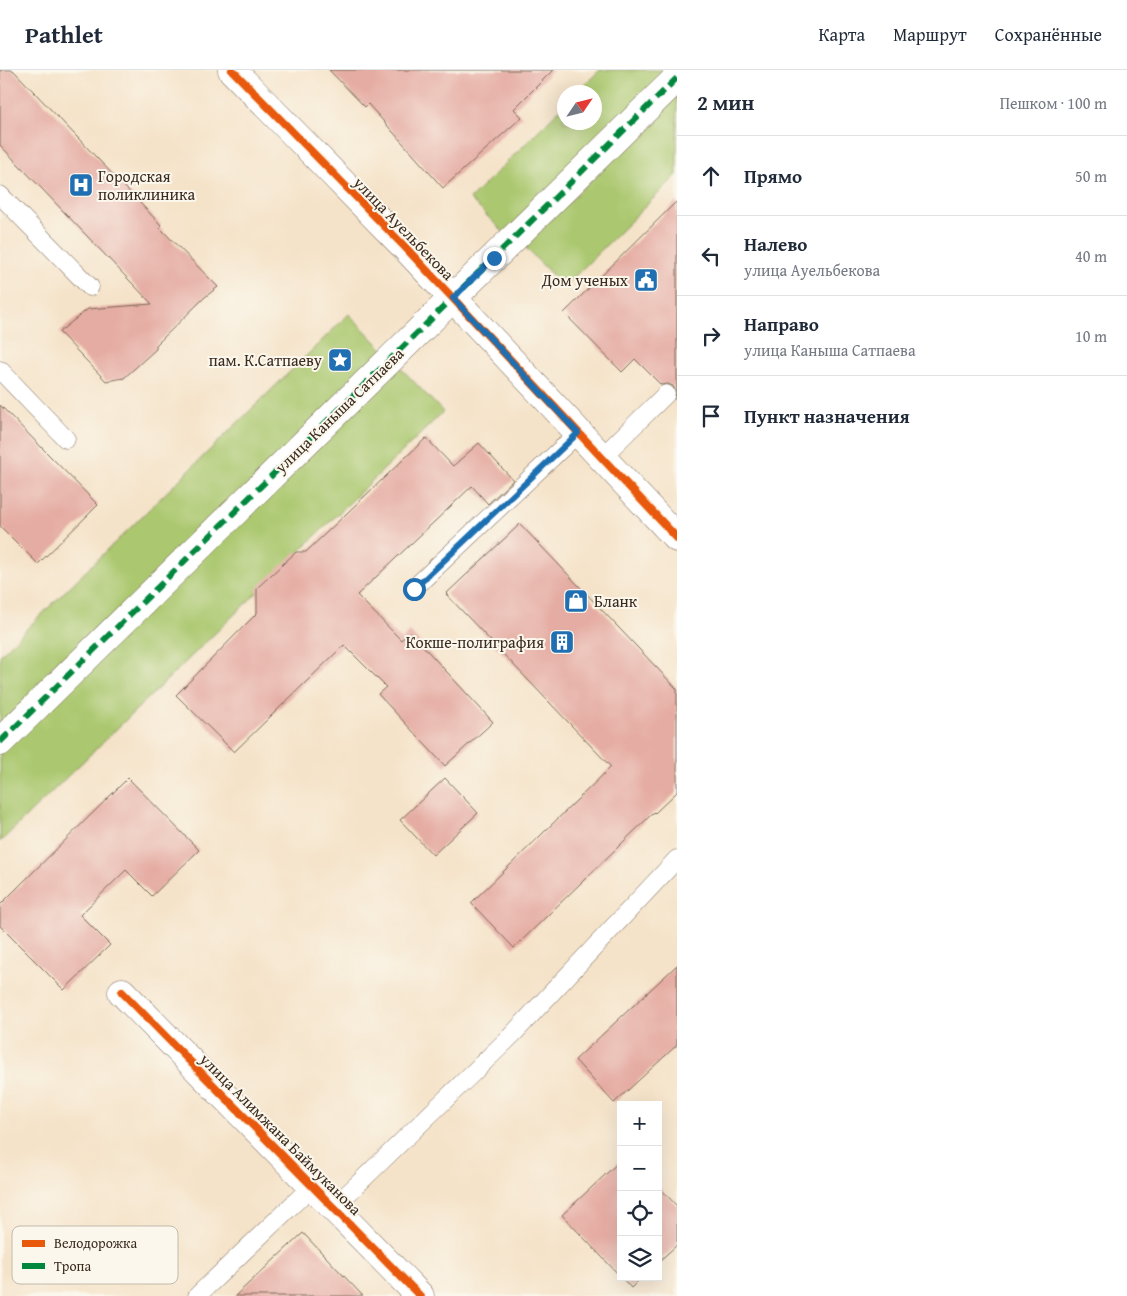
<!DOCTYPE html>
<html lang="ru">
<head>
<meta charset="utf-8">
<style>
  :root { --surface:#fff; --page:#f2f2f3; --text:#1f2937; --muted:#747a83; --line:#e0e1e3 }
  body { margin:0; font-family:"Gentium Book Plus",serif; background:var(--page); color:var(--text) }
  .controls { position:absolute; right:15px; bottom:15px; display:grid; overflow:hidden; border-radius:0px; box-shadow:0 5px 20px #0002 }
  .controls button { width:45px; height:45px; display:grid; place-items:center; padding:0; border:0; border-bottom:1px solid var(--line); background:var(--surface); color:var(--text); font:25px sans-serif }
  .compass { position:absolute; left:557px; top:15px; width:45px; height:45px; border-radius:50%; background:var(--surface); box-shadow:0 5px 20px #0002; rotate:55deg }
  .stop { position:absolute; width:15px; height:15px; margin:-11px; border:4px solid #1f6fb2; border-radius:50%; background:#fff }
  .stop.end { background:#1f6fb2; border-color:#fff; box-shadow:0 1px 5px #0008 }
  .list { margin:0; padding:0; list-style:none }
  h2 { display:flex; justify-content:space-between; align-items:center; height:65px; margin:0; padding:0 20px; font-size:21px }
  h2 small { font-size:16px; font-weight:400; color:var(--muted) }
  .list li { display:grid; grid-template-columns:32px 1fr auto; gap:15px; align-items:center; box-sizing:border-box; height:80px; padding:0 20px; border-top:1px solid var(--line) }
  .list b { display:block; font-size:19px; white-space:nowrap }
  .list p { margin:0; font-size:16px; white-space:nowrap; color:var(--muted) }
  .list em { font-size:16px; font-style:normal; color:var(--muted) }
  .icon { flex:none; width:28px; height:28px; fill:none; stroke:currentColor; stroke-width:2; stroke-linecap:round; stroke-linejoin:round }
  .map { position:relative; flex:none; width:677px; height:1226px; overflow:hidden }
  header { display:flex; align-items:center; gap:30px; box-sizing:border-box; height:70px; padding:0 25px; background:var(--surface); border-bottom:1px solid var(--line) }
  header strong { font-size:24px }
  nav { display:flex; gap:28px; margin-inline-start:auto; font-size:18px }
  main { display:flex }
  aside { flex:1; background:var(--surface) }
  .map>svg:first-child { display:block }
  .green { fill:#abc86f; stroke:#737946 }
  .building { fill:#e5aca3 }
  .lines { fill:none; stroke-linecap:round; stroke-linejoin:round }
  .lane-casing { stroke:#7c6b5a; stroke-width:19 }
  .street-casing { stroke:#7c6b5a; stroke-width:29 }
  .secondary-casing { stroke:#7c6b5a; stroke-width:29 }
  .lane { stroke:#fff; stroke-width:18 }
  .street { stroke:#fff; stroke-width:28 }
  .secondary { stroke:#fff; stroke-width:28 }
  .quiet { stroke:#00873e; stroke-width:6; stroke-dasharray:12 6; stroke-linecap:butt }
  .cycleway-casing { stroke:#fbf7ec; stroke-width:11 }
  .cycleway { stroke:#e8590c; stroke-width:8 }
  .route { stroke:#1f6fb2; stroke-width:6 }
  .labels { text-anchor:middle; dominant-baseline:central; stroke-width:4; stroke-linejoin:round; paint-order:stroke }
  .poi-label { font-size:16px; fill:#3b2a1e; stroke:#fbf7ec; text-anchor:end }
  .street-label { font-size:16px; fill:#3b2a1e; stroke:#fbf7ec }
  .key { fill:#fbf7ec; stroke:#c1baae; stroke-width:1 }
  .key-label { font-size:14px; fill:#3b2a1e }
</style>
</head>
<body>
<header>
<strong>Pathlet</strong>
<nav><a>Карта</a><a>Маршрут</a><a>Сохранённые</a></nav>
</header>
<main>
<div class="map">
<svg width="677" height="1226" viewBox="0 0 677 1226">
  <rect width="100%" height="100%" fill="#fbf7ec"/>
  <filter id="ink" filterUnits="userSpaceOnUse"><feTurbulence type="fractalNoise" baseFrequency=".02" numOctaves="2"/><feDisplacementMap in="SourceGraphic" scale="10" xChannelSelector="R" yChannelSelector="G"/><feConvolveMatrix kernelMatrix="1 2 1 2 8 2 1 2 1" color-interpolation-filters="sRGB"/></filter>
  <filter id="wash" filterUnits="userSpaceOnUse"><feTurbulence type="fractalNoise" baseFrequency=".0096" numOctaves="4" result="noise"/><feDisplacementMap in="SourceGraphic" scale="20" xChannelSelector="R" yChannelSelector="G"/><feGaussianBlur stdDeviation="1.12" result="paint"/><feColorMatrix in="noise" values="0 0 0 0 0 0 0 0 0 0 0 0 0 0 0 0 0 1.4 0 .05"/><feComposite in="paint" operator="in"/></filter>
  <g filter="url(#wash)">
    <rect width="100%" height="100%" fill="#f5e3c9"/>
    <g class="green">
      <polygon points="600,0 675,0 507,166 470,129 564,35 564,52 594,52 594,22 577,22"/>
      <polygon points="677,25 677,105 564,217 524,176"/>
      <polygon points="349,244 443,342 0,772 0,585"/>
    </g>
    <g id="blocks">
      <g class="building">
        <polygon points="0,0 13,0 161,155 159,157 218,217 205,227 156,275 156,279 124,308 106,311 59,262 88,239 152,234 0,75"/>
        <polygon points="329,0 553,0 514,39 522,47 443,118 368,34 365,37"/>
        <polygon points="677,131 677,332 675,329 676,322 673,316 668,314 661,315 635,289 622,302 564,243"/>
        <polygon points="0,335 98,435 38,494 0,456"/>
        <polygon points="426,368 453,396 479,373 513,410 488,434 472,416 357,525 401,570 410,562 493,652 445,696 378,624 386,617 344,575 234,682 176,625 257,543 257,518 296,482 306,482"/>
        <polygon points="520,454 677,619 677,722 655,743 654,742 514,878 471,833 611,697 446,524"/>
        <polygon points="128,708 199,780 152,826 126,800 80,845 110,875 64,920 0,856 0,835"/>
        <polygon points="445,708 478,743 433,785 400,750"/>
        <polygon points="677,895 677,975 614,1033 575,990"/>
        <polygon points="621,1090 621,1207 562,1145"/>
        <polygon points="658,1116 677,1136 677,1175 658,1192"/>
        <polygon points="303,1163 363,1226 235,1226"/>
        <polygon points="621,1207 642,1207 631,1218"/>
      </g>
    </g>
  </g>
  <g filter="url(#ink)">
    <use href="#blocks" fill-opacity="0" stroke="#7c6b5a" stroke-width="1"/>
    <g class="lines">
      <defs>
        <g id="lane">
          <polyline points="0,125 90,217"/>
          <polyline points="0,300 66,369"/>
          <polyline points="601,388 666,324"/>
          <polyline points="413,519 578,363"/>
          <polyline points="334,1137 512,965 677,789"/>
          <polyline points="197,1226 311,1117"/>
        </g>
        <g id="street">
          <polyline points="0,672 677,8"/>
          <polyline points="122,922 420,1226"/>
        </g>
        <polyline id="secondary" points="232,0 405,177 677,468"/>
      </defs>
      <use href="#lane" class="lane-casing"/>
      <use href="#street" class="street-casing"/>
      <use href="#secondary" class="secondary-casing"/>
      <use href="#lane" class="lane"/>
      <use href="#street" class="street"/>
      <use href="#secondary" class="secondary"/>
      <polyline class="quiet" points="0,672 677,8"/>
      <defs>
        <g id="cycleway">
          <polyline points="232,0 405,177 677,468"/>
          <polyline points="122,922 420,1226"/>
        </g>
      </defs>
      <use href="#cycleway" class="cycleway-casing"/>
      <use href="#cycleway" class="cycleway"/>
    </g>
  </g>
  <g class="lines" filter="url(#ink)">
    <polyline class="route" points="414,519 578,363 453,228 494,188"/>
  </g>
  <defs>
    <symbol id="hospital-square" viewBox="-11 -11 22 22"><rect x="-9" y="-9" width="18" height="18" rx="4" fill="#1f6fb2" stroke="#fbf7ec"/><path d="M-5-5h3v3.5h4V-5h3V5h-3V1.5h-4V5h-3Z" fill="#fff"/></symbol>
    <symbol id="civic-square" viewBox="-11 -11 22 22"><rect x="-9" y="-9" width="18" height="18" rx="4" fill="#1f6fb2" stroke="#fbf7ec"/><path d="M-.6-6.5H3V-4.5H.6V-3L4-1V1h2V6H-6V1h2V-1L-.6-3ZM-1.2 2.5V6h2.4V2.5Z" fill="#fff"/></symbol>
    <symbol id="sight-square" viewBox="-11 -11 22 22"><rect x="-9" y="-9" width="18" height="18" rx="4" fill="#1f6fb2" stroke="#fbf7ec"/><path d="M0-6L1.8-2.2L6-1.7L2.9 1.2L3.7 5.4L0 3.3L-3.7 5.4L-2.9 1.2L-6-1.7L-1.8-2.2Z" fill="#fff"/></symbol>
    <symbol id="shop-square" viewBox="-11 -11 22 22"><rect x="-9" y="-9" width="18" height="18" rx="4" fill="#1f6fb2" stroke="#fbf7ec"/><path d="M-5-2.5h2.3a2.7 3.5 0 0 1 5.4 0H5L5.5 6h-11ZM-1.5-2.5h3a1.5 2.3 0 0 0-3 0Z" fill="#fff"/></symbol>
    <symbol id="building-square" viewBox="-11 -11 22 22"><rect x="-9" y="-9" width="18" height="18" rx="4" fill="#1f6fb2" stroke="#fbf7ec"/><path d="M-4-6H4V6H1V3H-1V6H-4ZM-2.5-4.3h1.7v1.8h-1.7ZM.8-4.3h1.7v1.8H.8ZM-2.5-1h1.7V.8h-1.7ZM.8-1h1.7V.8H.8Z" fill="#fff"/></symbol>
  </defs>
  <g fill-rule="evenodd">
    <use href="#hospital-square" x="67" y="101" width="28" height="28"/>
    <use href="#civic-square" x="632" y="196" width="28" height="28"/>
    <use href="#sight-square" x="326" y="276" width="28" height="28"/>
    <use href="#shop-square" x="562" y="517" width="28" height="28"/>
    <use href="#building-square" x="548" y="558" width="28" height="28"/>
  </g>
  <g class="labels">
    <g class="poi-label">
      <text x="98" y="106" text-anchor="start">Городская<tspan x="98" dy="18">поликлиника</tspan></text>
      <text x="628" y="210">Дом ученых</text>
      <text x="322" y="290">пам. К.Сатпаеву</text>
      <text x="594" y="531" text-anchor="start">Бланк</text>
      <text x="544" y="572">Кокше-полиграфия</text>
    </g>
    <g class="street-label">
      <text transform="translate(404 158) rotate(46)">улица Ауельбекова</text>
      <text transform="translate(339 340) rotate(-44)">улица Каныша Сатпаева</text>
      <text transform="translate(281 1064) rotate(45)">улица Алимжана Баймуканова</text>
    </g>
  </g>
  <rect x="12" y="1156" width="166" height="58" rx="8" class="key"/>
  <rect x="22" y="1170" width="23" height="7" fill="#e8590c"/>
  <rect x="22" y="1193" width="23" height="6" fill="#00873e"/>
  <g class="key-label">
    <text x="54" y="1178">Велодорожка</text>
    <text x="54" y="1201">Тропа</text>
  </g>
</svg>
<div class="controls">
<button>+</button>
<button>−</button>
<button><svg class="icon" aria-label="locate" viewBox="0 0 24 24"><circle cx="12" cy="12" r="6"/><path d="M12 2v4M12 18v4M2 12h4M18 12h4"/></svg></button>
<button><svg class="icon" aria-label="layers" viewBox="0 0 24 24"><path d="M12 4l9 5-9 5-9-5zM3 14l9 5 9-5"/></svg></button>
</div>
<svg class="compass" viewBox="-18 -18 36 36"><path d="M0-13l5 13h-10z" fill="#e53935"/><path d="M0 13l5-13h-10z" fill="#747a83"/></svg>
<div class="stop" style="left:414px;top:519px"></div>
<div class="stop end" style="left:494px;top:188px"></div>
</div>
<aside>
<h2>2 мин<small>Пешком · 100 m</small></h2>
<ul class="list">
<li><svg class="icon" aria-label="ahead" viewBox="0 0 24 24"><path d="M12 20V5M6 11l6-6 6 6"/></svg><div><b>Прямо</b></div><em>50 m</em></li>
<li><svg class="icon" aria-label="left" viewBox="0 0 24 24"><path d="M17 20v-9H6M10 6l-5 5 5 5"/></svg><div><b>Налево</b><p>улица Ауельбекова</p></div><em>40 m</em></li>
<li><svg class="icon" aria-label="right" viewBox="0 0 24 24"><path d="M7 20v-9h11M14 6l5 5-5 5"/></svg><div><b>Направо</b><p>улица Каныша Сатпаева</p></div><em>10 m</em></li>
<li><svg class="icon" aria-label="arrive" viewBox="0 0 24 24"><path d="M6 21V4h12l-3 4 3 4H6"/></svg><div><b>Пункт назначения</b></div></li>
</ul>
</aside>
</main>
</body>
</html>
